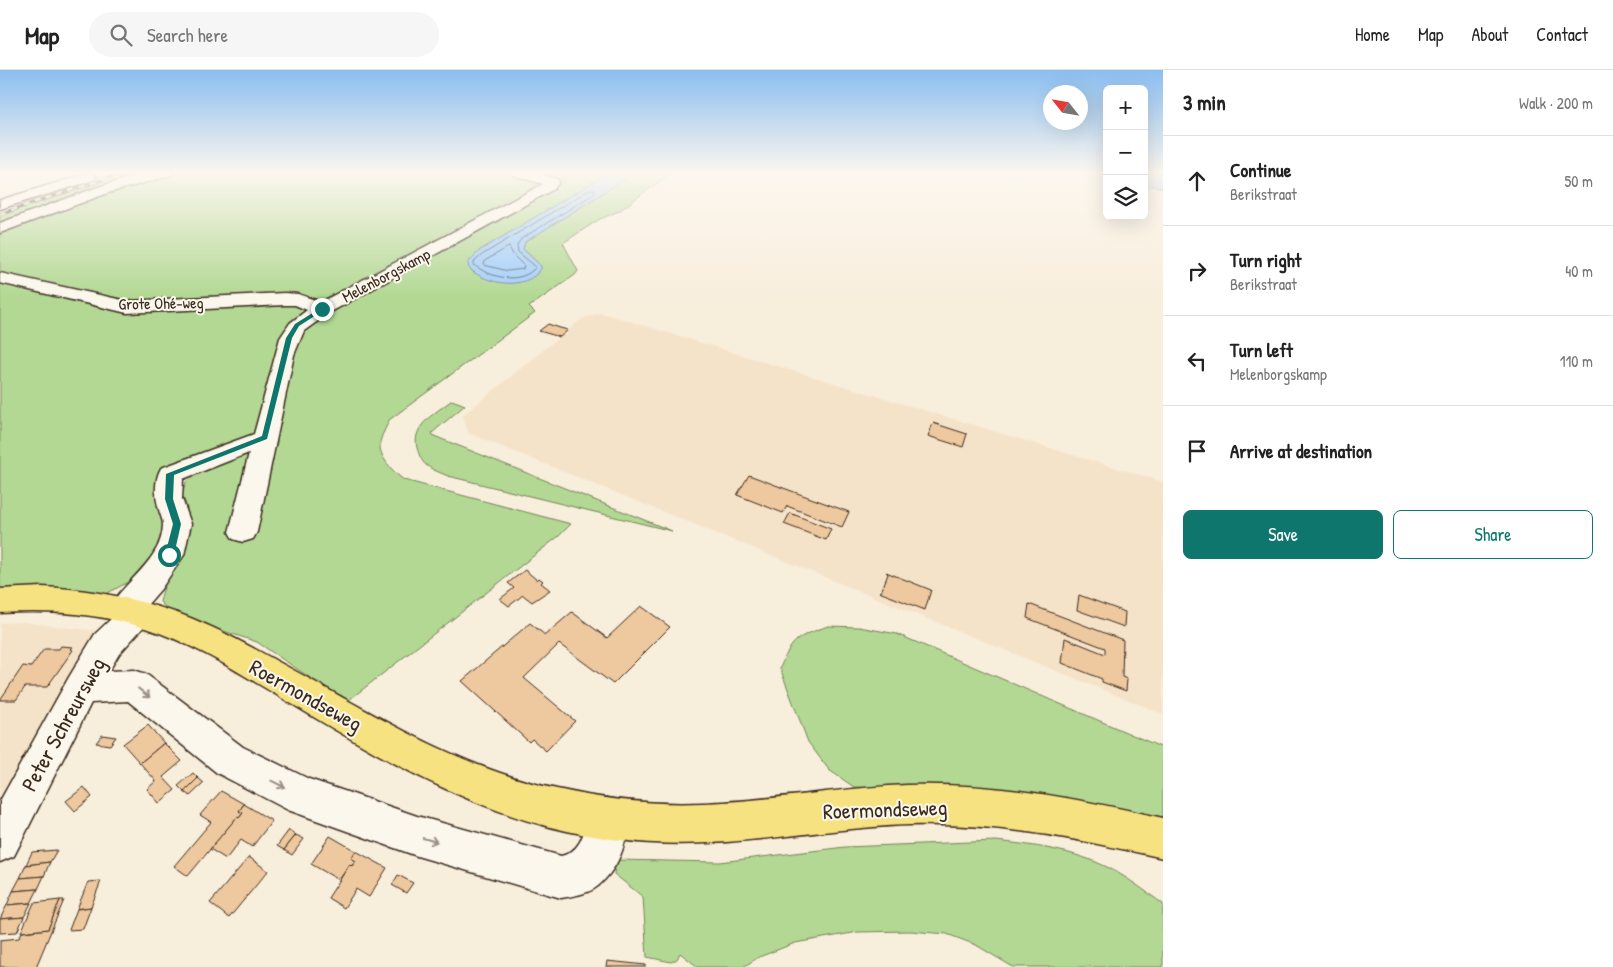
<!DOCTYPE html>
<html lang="en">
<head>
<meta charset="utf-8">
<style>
  :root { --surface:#fff; --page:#f6f6f6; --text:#222; --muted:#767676; --line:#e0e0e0; --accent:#0f766e }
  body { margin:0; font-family:"Patrick Hand",sans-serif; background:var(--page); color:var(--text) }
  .controls { position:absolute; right:15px; top:15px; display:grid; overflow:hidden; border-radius:8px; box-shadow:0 5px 20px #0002 }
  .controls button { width:45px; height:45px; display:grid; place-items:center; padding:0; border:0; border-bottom:1px solid var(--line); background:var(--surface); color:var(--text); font:25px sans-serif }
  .compass { position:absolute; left:1043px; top:15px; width:45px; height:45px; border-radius:50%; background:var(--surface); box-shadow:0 5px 20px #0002; rotate:301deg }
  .stop { position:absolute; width:15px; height:15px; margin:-11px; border:4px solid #0f766e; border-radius:50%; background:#fff }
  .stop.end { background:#0f766e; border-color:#fff; box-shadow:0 1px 5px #0008 }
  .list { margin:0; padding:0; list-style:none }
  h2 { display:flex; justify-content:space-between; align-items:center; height:65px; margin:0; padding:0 20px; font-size:21px }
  h2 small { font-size:16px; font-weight:400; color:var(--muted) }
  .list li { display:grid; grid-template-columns:32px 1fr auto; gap:15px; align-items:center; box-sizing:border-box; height:90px; padding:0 20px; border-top:1px solid var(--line) }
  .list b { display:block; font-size:19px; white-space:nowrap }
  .list p { margin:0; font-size:16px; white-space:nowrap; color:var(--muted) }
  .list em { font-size:16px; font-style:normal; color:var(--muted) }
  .actions { display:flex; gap:10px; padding:15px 20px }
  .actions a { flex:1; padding:11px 0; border:1px solid var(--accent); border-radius:8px; text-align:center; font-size:18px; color:var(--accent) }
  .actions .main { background:var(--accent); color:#fff }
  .icon { flex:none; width:28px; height:28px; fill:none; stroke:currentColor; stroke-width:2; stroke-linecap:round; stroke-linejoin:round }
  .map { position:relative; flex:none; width:1163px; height:897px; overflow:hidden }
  header { display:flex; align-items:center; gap:30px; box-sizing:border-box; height:70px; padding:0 25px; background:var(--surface); border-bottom:1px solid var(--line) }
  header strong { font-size:24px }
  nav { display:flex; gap:28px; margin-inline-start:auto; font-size:18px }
  .search { width:350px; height:45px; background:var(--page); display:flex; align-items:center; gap:12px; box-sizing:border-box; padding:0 18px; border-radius:28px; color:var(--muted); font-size:19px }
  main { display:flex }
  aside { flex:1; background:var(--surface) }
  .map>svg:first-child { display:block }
  .built { fill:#f5e3c9 }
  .green { fill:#b2d893; stroke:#768158 }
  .water { fill:#a0cdfb; stroke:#788ca3 }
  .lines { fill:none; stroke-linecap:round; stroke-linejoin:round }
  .shore { stroke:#636b76; stroke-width:1 }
  .building { fill:#eec89e; stroke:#3b2a1e }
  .minor-casing { stroke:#3b2a1e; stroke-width:3 }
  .major-casing { stroke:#3b2a1e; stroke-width:3 }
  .minor { fill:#fbf7ec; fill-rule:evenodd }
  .major { fill:#f7e281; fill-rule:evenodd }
  .rail-casing { stroke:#3b2a1e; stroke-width:3 }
  .rail { stroke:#fbf7ec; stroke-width:2; stroke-dasharray:6; stroke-linecap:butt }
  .oneway { stroke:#9b9085 }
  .route { fill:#0f766e }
  .labels { text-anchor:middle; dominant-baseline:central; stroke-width:4; stroke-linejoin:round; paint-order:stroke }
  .far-street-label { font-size:16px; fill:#3b2a1e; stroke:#fbf7ec }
  .near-street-label { font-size:22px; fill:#3b2a1e; stroke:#fbf7ec }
</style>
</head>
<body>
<header>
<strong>Map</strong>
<div class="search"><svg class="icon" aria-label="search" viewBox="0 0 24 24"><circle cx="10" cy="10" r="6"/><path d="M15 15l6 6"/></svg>Search here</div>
<nav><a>Home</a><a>Map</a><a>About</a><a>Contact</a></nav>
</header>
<main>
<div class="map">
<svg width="1163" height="897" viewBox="0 0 1163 897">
  <rect width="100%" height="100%" fill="#f8eedc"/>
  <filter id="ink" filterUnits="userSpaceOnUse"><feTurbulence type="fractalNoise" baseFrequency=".02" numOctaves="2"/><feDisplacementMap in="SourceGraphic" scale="10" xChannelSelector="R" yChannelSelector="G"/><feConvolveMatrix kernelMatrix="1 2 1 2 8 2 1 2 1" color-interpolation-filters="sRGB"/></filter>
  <g filter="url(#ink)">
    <g class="built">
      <polygon points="112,102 131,102 0,146 0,139"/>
      <polygon points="602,243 1163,412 1163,644 468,363 463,345 583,248"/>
      <polygon points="23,552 105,562 0,791 0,553"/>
    </g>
    <g class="green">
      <polygon points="131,102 509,102 540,109 543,114 537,119 326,231 292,225 128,233 0,203 0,146"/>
      <path d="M531,102H610L479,181L468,193L469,198L474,203L538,204L541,196L523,179L525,172L636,102H672L619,141L598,150L563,173L578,201L575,205L529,237L535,243L389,350C387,357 381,365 380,373C378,386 394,403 404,410L571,454L559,466L349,630L318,613L257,572L172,544L160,532C167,493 203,465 182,425L186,412L207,397L247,381L287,318L300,261L306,254L566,111Z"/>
      <path d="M0,213L120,241L290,233L301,236L305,241C295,253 289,252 281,267L259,360C231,377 197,381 170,397L166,469L136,508L100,527L0,525Z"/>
      <path d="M452,330L465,335L432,363L434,366L672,461L448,406C441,403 432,400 426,395C421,391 419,384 417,378C411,355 437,342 452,330Z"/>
      <path d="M828,556L859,557L897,564L1163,678V753L903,718L854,717L829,700L808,672L780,598C793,567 798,567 828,556Z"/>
      <path d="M996,771C1032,775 1072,780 1105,796C1126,806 1145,821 1163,834V897H1013L976,875L947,864L910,861L858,862L795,873L759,887L743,897H698L680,883L677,889L671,892L647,887L643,827L614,804L616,790L720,792L845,777Z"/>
    </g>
    <g class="water">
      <path d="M610,102H636L525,172L523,179L541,196V199C526,221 486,215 469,198L468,193L479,181Z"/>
      <polygon points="1144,102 1163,102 1163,118 1144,115"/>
    </g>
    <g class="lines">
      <g class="shore">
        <path d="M591,119L595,120L594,124L521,169L517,175L518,182L536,197C521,215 491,208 474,195V192L482,185Z"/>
        <polygon points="509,177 514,186 524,196 523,199 508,201 484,195 485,191"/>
      </g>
    </g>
    <g class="building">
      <polygon points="548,254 560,258 568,260 560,267 539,261"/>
      <polygon points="933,353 967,364 963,377 928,366"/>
      <polygon points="749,405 778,416 849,442 842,457 787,436 783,443 737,425"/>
      <polygon points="790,443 831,459 826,470 784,454"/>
      <polygon points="525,500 537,510 539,508 543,511 541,513 550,520 532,532 523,525 509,536 500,529 514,518 508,513"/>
      <polygon points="886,502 931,520 925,540 879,522 881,522 888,504"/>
      <polygon points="1079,525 1125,542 1124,557 1077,540"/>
      <polygon points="1029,534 1123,570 1122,607 1127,609 1126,621 1102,612 1102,609 1062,593 1065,568 1105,584 1105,578 1027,548"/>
      <polygon points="641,536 670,557 613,614 559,574 524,608 575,651 546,681 532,669 529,672 462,611 530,553 545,565 572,542 607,568"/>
      <polygon points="61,576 73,577 71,579 73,580 47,617 25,617 16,630 0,630 23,596 31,597 44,579 59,579"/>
      <polygon points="148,655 164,673 140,693 123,674"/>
      <polygon points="102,665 116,667 110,675 96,673"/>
      <polygon points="164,673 182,691 163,707 175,720 159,733 147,719 156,711 140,693"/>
      <polygon points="193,703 198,708 184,722 178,716"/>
      <polygon points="198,708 204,713 190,726 184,722"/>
      <polygon points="84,717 92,727 75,741 66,731"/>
      <polygon points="221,721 244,734 239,741 243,743 239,748 237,747 188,806 174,796 211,752 200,745"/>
      <polygon points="244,734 272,751 252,777 241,770 226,789 210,779 237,747 239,748 243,743 239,741"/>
      <polygon points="289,760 296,765 284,780 277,776"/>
      <polygon points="296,765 304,769 292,785 284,780"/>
      <polygon points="330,766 356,781 351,788 356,791 352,796 350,794 339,810 311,794"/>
      <polygon points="57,780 50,792 26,795 32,782"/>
      <polygon points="356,781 387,798 369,827 356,819 344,838 328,828 350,794 352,796 356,791 351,788"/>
      <polygon points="249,787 268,801 229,848 210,833"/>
      <polygon points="50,792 44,806 20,808 26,795"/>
      <polygon points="398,805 413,813 406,823 392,815"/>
      <polygon points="44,806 38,819 13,821 20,808"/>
      <polygon points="101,811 91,837 77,839 88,812"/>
      <polygon points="38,819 31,833 7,835 13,821"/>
      <polygon points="60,830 64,830 36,897 0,897 0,870 19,868 22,862 48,859"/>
      <polygon points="60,830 48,859 21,862 34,833"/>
      <polygon points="31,833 24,847 0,849 7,835"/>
      <polygon points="91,837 83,859 69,860 77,839"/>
      <polygon points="24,847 17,862 0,863 0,849"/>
      <polygon points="607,891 646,895 646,897 606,897"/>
    </g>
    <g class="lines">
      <defs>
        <g id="minor">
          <polygon points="149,102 173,102 172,105 108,123 0,163 0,153 98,117"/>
          <path d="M512,102H533L557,109L559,112L554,119L329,243L304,261L294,285L257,462L253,469L243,472L233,469L229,462L249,383L183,409L182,429L191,454L184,485L161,519L148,534L153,543L148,552L119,584L109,601L134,600L146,604L243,677L309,709L417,746L561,786C586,780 584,754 592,734L606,728L620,734C622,738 625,744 626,749C629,773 617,800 598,816C589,824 572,826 561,828L417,786L288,740L217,703L128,631L91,633L14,786L0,792V731L69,607L95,564L113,547L109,539C124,510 162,491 163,455C163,450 160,444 159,440C155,427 154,410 161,398L254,364L280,268L290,253L307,240L295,235H285L127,243L0,213V203L127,231L285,223L298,224L321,232L543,114L513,105Z"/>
          <polygon points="89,103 94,104 96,107 94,110 0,139 0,130"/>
        </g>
        <path id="major" d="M42,517C90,519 135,528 180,544C213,556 244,573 275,590C366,639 454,697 557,719C605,730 654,735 703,733C771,731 839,718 907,715C994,712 1079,729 1163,748V788C1079,769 995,752 909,755C842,757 775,770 708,773C656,776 601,770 550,757C458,733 378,686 297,637C249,609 199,575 145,558C98,543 49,540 0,543V519Z"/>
      </defs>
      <use href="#minor" class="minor-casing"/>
      <use href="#major" class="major-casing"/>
      <use href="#minor" class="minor"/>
      <use href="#major" class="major"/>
      <defs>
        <polyline id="rail" points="0,144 125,102"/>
      </defs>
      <use href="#rail" class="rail-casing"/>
      <use href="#rail" class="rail"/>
    </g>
    <defs><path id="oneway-shaft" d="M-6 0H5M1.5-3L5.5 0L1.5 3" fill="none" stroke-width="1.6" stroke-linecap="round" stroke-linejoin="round" transform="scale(1.25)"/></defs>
    <g class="oneway">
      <use href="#oneway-shaft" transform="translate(144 623) rotate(38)"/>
      <use href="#oneway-shaft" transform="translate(278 714) rotate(26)"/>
      <use href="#oneway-shaft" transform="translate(430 770) rotate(16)"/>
    </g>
  </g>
  <linearGradient id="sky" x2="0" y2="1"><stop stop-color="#8bbef0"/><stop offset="0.45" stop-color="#fcf7ef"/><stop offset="1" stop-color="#fcf7ef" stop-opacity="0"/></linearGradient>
  <rect width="1163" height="228" fill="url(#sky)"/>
  <polygon class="route" points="322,237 324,240 299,256 292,268 267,369 174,405 173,429 181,454 174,485 169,488 166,487 165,485 173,454 165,429 166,404 262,366 286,268 295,254"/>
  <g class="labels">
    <g class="far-street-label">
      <text transform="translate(386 205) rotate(-28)">Melenborgskamp</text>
      <text transform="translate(161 233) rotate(-1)">Grote Ohé-weg</text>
    </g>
    <g class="near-street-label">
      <text transform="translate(306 625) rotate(29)">Roermondseweg</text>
      <text transform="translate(63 654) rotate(-61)">Peter Schreursweg</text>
      <text transform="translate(885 739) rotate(-2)">Roermondseweg</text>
    </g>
  </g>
</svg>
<div class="controls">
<button>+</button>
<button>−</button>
<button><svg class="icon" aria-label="layers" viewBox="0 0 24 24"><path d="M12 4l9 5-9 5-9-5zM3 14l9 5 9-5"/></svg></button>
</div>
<svg class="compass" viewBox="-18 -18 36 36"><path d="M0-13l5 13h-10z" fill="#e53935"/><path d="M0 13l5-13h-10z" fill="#767676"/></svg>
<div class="stop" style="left:169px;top:485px"></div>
<div class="stop end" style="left:322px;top:239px"></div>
</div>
<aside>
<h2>3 min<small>Walk · 200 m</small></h2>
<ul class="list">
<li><svg class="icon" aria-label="ahead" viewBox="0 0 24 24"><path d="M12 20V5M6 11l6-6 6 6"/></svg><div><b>Continue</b><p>Berikstraat</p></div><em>50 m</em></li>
<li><svg class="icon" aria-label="right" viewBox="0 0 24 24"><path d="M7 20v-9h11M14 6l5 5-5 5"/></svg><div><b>Turn right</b><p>Berikstraat</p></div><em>40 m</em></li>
<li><svg class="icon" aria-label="left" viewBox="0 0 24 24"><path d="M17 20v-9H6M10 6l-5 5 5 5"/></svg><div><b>Turn left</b><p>Melenborgskamp</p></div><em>110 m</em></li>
<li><svg class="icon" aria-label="arrive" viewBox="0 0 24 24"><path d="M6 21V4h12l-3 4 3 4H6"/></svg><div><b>Arrive at destination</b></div></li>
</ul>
<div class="actions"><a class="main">Save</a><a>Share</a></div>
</aside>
</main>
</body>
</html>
